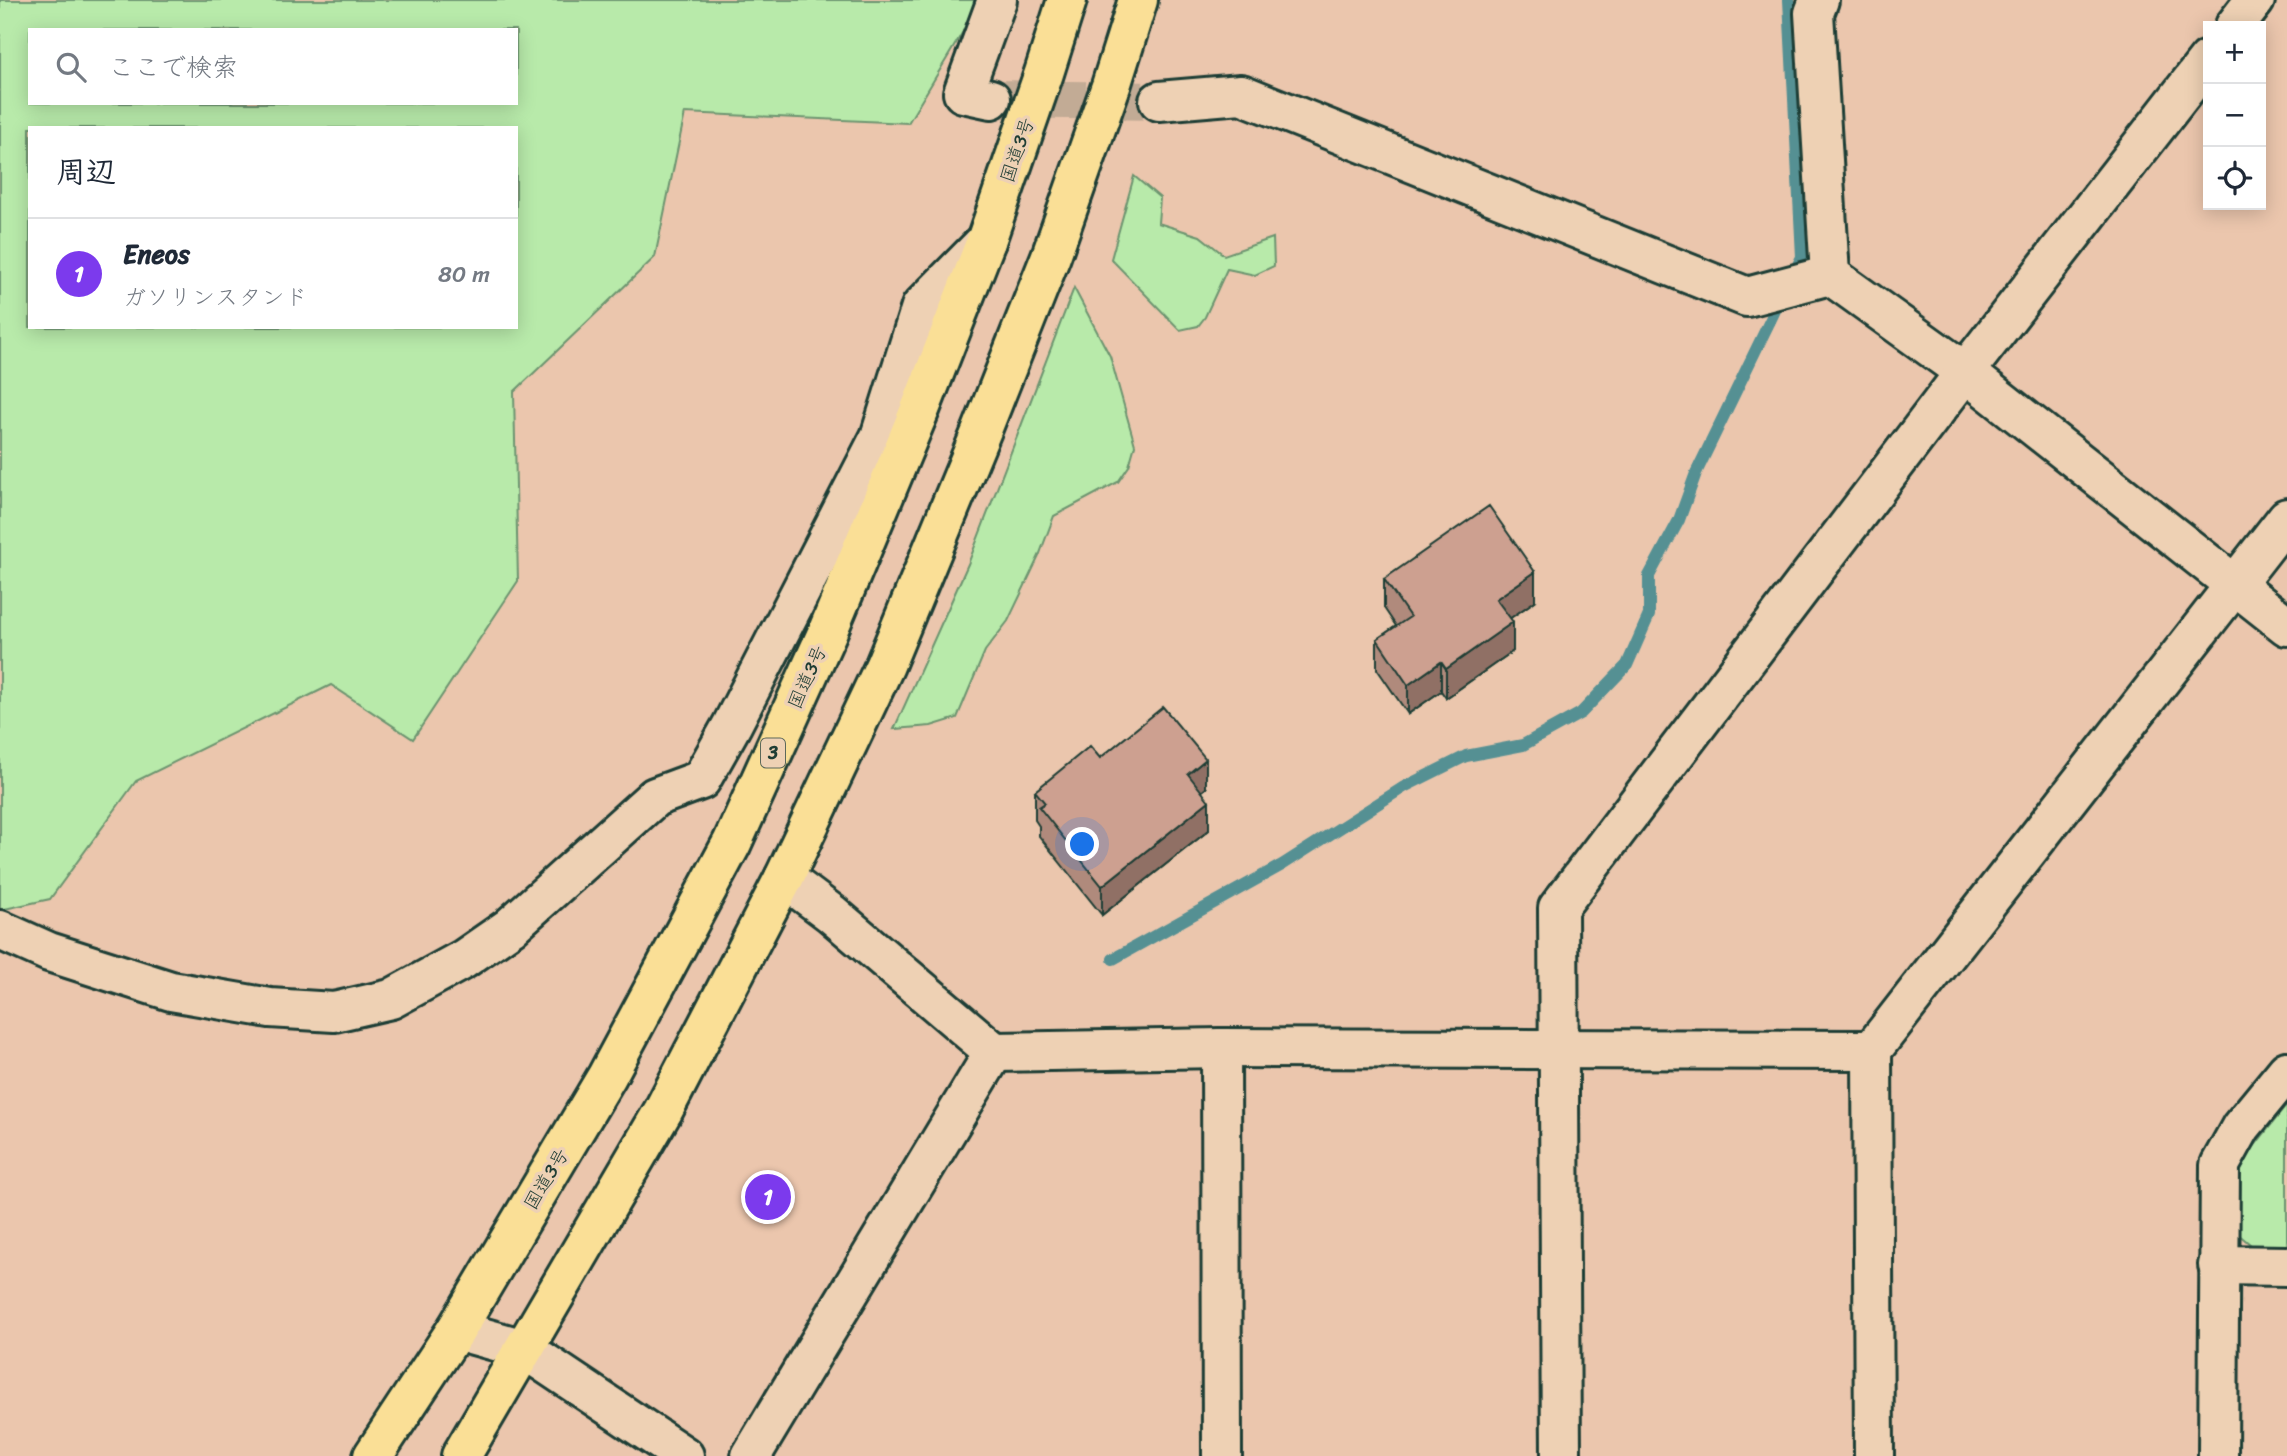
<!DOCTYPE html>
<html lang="ja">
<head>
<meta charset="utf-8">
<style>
  :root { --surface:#fff; --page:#f6f6f7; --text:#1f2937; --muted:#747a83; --line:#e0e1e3; --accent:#7c3aed }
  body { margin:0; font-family:Sriracha,"Klee One",sans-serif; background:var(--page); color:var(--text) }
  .controls { position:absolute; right:21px; top:21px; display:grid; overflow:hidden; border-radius:0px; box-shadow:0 4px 18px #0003 }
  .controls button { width:63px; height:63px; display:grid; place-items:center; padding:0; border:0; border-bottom:2px solid var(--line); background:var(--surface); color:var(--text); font:35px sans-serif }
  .you { position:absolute; left:1083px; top:845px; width:24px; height:24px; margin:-18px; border:5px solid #fff; border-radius:50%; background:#1a73e8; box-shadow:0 0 0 10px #1a73e833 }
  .badge { display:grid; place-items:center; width:46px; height:46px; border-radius:50%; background:var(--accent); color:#fff; font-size:23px; font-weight:700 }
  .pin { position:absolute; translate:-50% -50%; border:4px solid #fff; box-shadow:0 2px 7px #0006 }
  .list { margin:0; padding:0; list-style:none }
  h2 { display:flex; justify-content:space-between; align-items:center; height:91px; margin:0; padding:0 28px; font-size:30px }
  h2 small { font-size:23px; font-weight:400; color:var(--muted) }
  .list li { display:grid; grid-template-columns:46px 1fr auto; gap:21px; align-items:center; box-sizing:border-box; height:112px; padding:0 28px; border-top:2px solid var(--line) }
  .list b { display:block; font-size:26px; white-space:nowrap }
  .list p { margin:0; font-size:23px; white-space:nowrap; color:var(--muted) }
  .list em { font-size:23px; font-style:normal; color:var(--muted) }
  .icon { flex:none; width:38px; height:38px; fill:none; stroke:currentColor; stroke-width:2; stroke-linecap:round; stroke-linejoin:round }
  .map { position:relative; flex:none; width:2287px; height:1456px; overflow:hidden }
  .search { position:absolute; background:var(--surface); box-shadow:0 4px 18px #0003; left:28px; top:28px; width:490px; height:77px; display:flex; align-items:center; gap:18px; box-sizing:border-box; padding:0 24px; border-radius:0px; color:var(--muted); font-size:26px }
  .panel { position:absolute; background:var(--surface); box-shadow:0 4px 18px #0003; left:28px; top:126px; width:490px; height:203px; border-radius:0px }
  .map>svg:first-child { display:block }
  .green { fill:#b8eaaa; stroke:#6c946f; stroke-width:2; fill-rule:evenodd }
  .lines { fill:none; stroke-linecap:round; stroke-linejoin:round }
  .stream { stroke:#549093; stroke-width:12 }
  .minor-tunnel { stroke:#c2ab95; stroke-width:38; stroke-dasharray:38 19; stroke-linecap:butt }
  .minor-casing { stroke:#1f3d34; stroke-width:44 }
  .highway-casing { stroke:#1f3d34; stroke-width:44 }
  .minor { stroke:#eed1b4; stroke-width:38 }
  .highway { stroke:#fadf96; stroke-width:38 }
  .wall { fill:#b08a7c; stroke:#1f3d34; stroke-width:2 }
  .shaded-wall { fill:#907065; stroke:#1f3d34; stroke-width:2 }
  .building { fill:#cda090; stroke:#1f3d34; stroke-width:2 }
  .labels { text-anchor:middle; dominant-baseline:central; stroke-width:7; stroke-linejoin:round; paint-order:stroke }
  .shield { fill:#eed1b4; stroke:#5d695a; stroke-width:2 }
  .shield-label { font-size:18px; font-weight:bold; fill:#1f3d34 }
  .street-label { font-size:19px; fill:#1f3d34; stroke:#eed1b4 }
</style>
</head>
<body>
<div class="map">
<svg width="2287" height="1456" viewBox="0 0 2287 1456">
  <rect width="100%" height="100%" fill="#ebc6ad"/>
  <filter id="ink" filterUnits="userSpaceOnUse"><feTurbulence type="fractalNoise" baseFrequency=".0143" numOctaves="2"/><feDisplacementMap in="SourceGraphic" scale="14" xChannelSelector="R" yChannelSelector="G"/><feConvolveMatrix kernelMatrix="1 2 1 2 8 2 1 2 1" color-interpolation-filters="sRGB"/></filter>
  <g filter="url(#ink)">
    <g class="green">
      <path d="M0,0H982L908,123L685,113L655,257L514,392L518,581L413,739L331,685L136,781L50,899L0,910ZM30,30H516V103H30ZM30,128H516V327H30Z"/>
      <polygon points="1134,176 1160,198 1158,223 1200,236 1224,255 1273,238 1274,266 1255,275 1227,269 1205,317 1198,326 1180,330 1111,259"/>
      <polygon points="1074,288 1110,356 1135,445 1129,466 1118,482 1054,516 1039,556 1008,621 985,651 957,718 931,726 894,729 968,564"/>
      <polygon points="2287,1105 2287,1250 2257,1250 2237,1233 2238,1167"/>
    </g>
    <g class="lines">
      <g class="stream">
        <polyline points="1789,0 1802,257 1791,278"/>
        <polyline points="1113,959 1282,865 1404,787 1466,756 1523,745 1581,713 1627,665 1649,615 1649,576 1679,520 1696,473 1783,294"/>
      </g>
      <polyline class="minor-tunnel" points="991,99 1159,101"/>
      <defs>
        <g id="minor">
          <polyline points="1819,0 1814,13 1830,275"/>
          <polyline points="2235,26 2255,0"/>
          <polyline points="991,99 963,93 997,0"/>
          <polyline points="1159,101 1241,94 1747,297 1830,275"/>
          <polyline points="1830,275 1965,372 2287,626"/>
          <polyline points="784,878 832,914 994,1052 1221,1048 1872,1050"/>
          <polyline points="0,930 49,952 171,991 270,1008 334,1012 391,999 464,959 510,927 655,797 701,780 732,725 880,437 921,307 986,241"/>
          <polyline points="1221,1048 1222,1456"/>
          <polyline points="2218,1265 2287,1266"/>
          <polyline points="456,1330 524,1349 684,1456"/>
          <polyline points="751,1456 994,1052"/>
          <polyline points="1561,1456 1558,908 1965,372 2208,60"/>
          <polyline points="1874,1456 1872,1050 2287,518"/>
          <polyline points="2218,1456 2220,1165 2241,1127 2287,1071"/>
        </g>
        <g id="highway">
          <polyline points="373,1456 456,1330 607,1076 732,843 827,633 921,407 986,241 1044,73 1067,0"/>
          <polyline points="461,1456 663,1111 784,878 885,665 982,430 1051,256 1111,86 1138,0"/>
        </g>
      </defs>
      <use href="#minor" class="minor-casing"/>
      <use href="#highway" class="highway-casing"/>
      <use href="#minor" class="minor"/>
      <use href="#highway" class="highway"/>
    </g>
    <g class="wall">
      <polygon points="1384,579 1535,601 1510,618 1513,651 1446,698 1441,691 1408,714 1377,669 1377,639 1396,626 1384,608"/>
      <polygon points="1100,758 1206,788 1202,791 1209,830 1102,915 1039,836 1039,826 1035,820 1035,791"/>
    </g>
    <g class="shaded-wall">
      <polygon points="1535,572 1535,601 1496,628 1496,599"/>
      <polygon points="1513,622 1513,651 1446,698 1446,669"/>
      <polygon points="1441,662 1441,691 1408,714 1408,685"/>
      <polygon points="1206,759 1206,788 1188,803 1188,774"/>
      <polygon points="1209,801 1209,830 1102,915 1102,886"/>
    </g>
    <g class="building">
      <polygon points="1489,506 1535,572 1496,599 1513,622 1446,669 1441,662 1408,685 1377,639 1410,617 1384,579"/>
      <polygon points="1163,707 1206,759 1188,774 1209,801 1102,886 1039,807 1045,803 1035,791 1090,746 1100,758"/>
    </g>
  </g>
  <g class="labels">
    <rect class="shield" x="761" y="738.5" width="24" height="29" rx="5"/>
    <g class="shield-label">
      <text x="773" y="753">3</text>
    </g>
    <g class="street-label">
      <text transform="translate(1017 150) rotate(-71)">国道3号</text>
      <text transform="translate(807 677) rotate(-66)">国道3号</text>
      <text transform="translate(546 1179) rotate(-59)">国道3号</text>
    </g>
  </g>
</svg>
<div class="controls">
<button>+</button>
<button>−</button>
<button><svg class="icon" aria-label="locate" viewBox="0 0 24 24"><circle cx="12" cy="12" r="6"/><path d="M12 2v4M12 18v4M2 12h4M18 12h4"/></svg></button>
</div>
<div class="you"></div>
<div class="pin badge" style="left:768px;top:1197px">1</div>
<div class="search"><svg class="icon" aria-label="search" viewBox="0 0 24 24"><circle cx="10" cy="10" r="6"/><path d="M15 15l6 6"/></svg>ここで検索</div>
<section class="panel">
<h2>周辺<small></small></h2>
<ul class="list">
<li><span class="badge">1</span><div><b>Eneos</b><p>ガソリンスタンド</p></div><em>80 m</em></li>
</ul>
</section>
</div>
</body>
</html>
